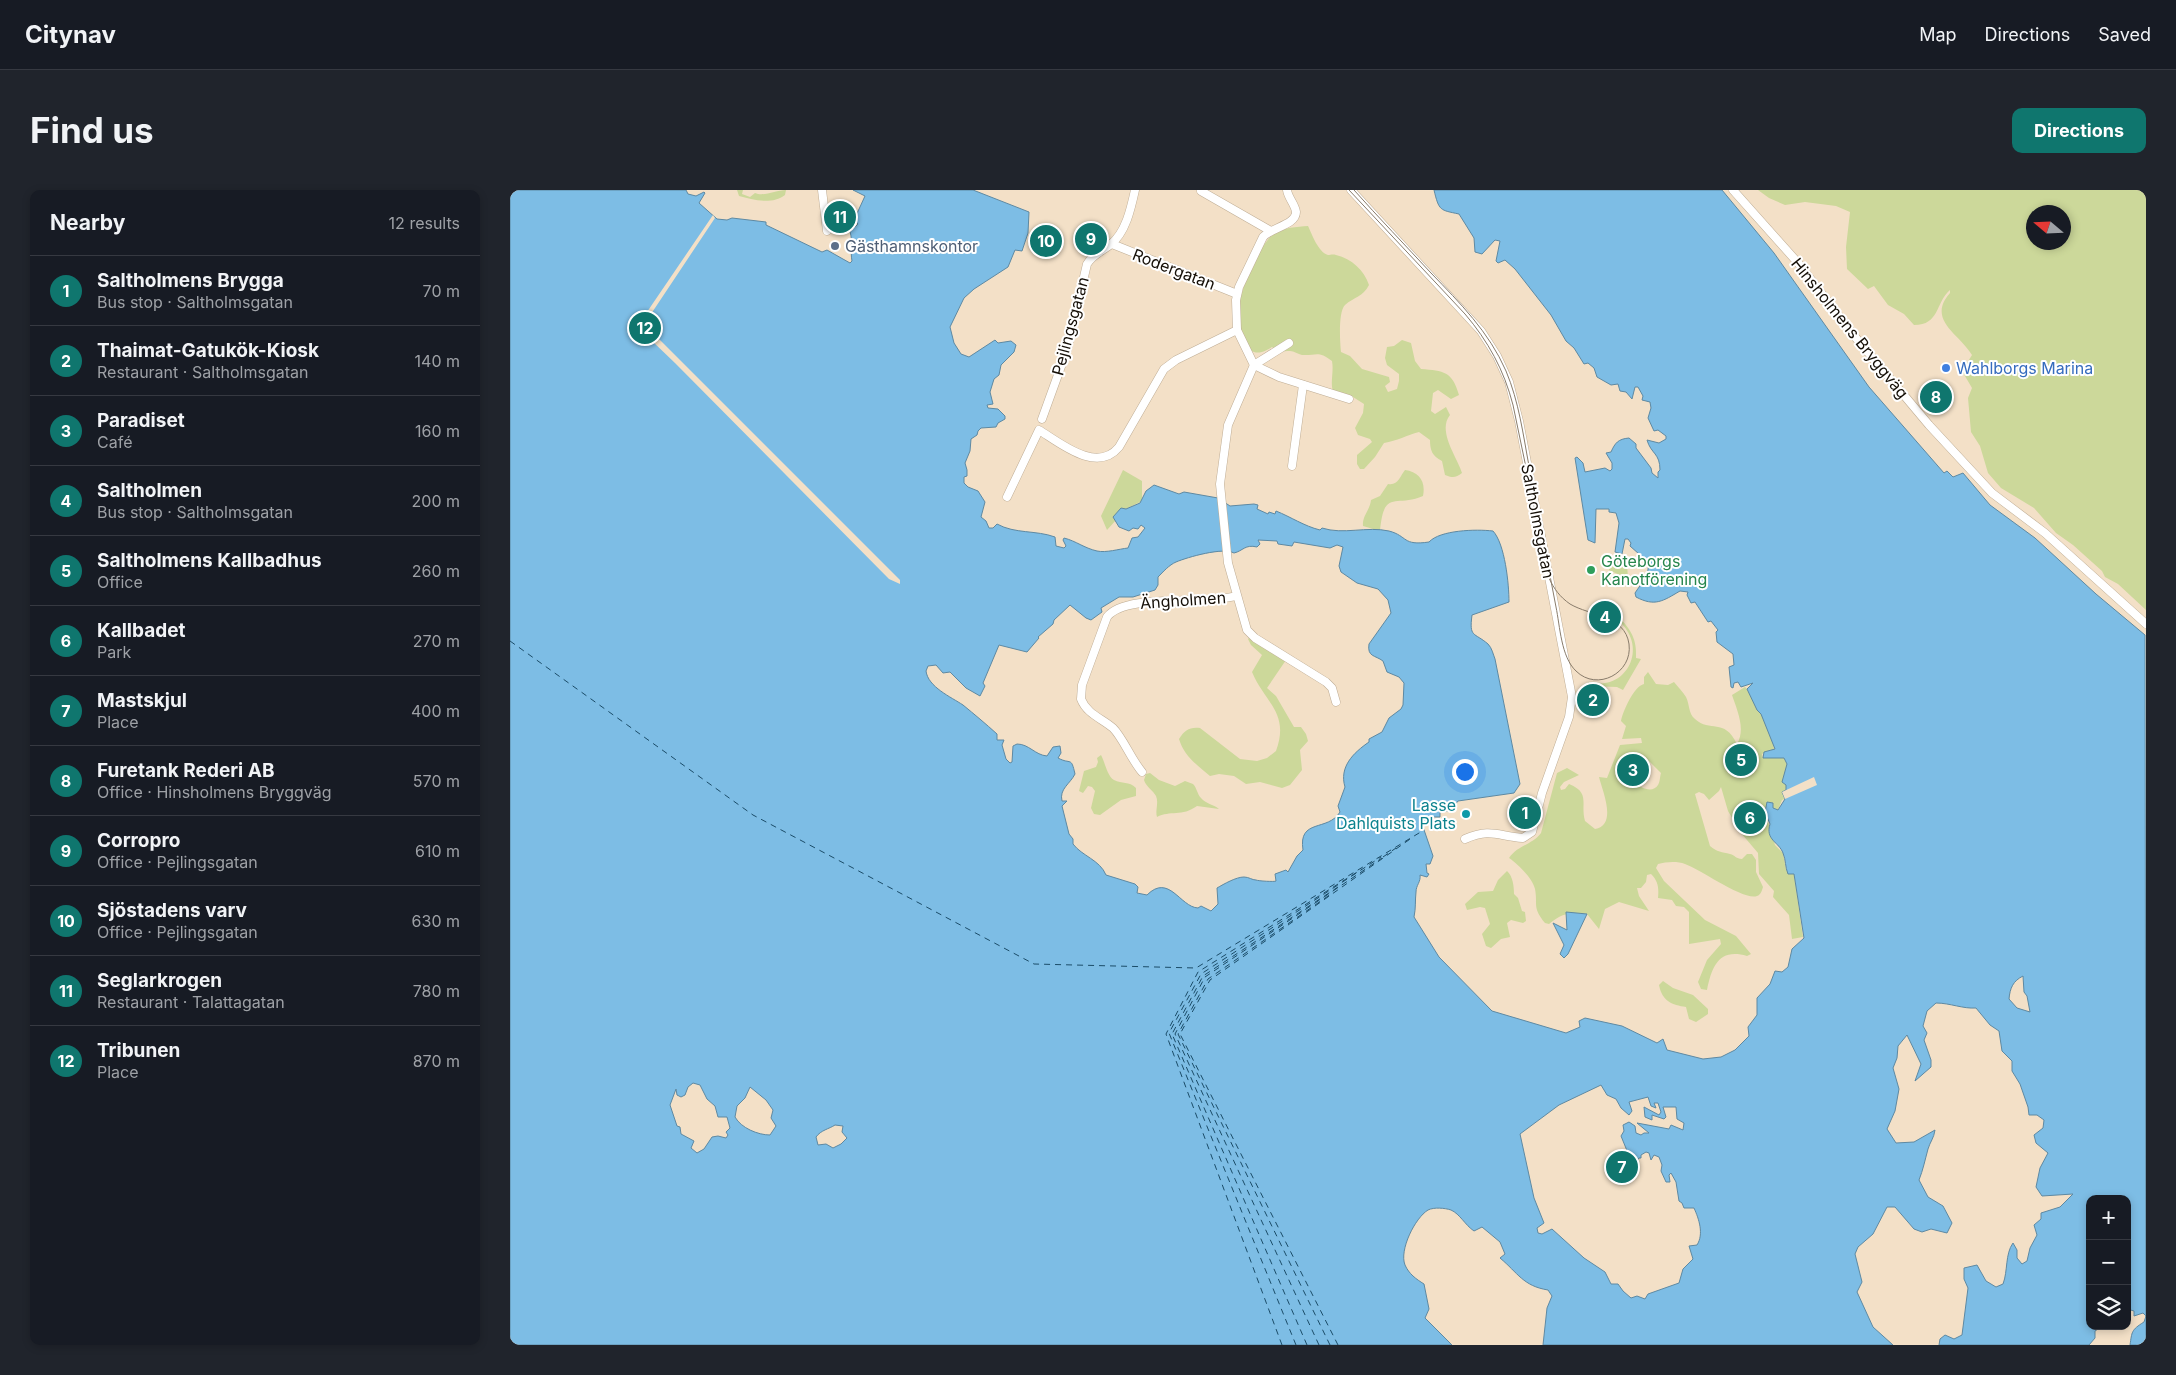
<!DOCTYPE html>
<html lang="en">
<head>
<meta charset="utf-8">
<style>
  :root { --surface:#171b24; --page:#20242c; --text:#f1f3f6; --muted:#9ea1a6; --line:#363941; --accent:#0f766e }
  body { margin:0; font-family:Inter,sans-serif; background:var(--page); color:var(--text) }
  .controls { position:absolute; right:15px; bottom:15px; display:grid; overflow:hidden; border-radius:10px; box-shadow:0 2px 8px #0003 }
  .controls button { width:45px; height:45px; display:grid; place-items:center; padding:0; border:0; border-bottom:1px solid var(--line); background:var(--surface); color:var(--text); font:25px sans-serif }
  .compass { position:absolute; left:1516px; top:15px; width:45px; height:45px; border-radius:50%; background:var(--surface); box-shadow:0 2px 8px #0003; rotate:289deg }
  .you { position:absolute; left:954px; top:581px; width:18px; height:18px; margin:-12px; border:4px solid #fff; border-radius:50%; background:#1a73e8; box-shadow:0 0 0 8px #1a73e833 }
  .badge { display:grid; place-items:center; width:32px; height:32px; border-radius:50%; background:var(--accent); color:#fff; font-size:16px; font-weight:700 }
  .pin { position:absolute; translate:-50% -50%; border:2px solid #fff; box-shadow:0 1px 5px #0006 }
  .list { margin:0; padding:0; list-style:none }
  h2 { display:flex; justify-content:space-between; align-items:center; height:65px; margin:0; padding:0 20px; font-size:21px }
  h2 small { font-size:16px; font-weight:400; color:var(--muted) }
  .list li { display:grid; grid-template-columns:32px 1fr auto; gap:15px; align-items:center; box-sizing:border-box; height:70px; padding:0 20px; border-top:1px solid var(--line) }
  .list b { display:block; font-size:19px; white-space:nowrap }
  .list p { margin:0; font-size:16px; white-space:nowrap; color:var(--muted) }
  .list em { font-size:16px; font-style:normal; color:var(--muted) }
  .icon { flex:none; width:28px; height:28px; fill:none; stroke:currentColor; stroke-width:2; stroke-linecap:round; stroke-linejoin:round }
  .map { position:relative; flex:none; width:1636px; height:1155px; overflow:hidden; border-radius:10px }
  header { display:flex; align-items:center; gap:30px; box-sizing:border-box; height:70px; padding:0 25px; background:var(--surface); border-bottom:1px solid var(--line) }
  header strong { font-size:24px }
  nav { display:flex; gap:28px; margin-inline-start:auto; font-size:18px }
  .intro { display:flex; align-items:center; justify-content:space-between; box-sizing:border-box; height:120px; padding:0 30px }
  h1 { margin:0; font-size:35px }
  .button { padding:12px 22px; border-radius:10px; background:var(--accent); color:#fff; font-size:18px; font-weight:700 }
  main { display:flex; gap:30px; padding:0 30px }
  aside { flex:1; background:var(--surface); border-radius:10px; box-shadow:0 2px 8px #0003 }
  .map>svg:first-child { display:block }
  .green { fill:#ccd89a; fill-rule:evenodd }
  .water { fill:#7dbde5; stroke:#5e89a2; fill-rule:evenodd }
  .pier { fill:#f3e0c7 }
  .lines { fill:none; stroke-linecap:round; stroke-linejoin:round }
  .ferry { stroke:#1b4c68; stroke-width:1; stroke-dasharray:6 5; stroke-linecap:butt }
  .minor-casing { stroke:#bfad95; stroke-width:9 }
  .minor { stroke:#fff; stroke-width:8 }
  .tram { stroke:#897c6b; stroke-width:1 }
  .service-dot { fill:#5c6f8a; stroke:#fff; stroke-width:2 }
  .shop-dot { fill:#3f7fe0; stroke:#fff; stroke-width:2 }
  .leisure-dot { fill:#2e9e5b; stroke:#fff; stroke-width:2 }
  .culture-dot { fill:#0f9aa8; stroke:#fff; stroke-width:2 }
  .labels { text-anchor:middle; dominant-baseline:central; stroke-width:4; stroke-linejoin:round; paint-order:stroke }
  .service-label { font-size:16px; fill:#4e5e75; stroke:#fff; text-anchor:start }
  .street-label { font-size:16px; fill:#150f07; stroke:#fff }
  .shop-label { font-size:16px; fill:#366cbe; stroke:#fff; text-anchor:start }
  .leisure-label { font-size:16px; fill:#27864d; stroke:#fff; text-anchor:start }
  .culture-label { font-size:16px; fill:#0d838f; stroke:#fff; text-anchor:end }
</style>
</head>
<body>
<header>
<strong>Citynav</strong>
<nav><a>Map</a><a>Directions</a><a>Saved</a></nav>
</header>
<div class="intro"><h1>Find us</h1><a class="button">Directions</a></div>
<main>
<aside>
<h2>Nearby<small>12 results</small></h2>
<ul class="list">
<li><span class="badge">1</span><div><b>Saltholmens Brygga</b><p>Bus stop · Saltholmsgatan</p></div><em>70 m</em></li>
<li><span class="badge">2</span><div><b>Thaimat-Gatukök-Kiosk</b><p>Restaurant · Saltholmsgatan</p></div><em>140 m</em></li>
<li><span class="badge">3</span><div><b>Paradiset</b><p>Café</p></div><em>160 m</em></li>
<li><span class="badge">4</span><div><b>Saltholmen</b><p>Bus stop · Saltholmsgatan</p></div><em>200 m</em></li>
<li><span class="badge">5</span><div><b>Saltholmens Kallbadhus</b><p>Office</p></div><em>260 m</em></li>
<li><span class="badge">6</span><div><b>Kallbadet</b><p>Park</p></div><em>270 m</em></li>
<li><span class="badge">7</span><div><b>Mastskjul</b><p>Place</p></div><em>400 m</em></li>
<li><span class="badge">8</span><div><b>Furetank Rederi AB</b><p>Office · Hinsholmens Bryggväg</p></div><em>570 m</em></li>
<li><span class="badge">9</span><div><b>Corropro</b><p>Office · Pejlingsgatan</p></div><em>610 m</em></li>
<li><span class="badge">10</span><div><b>Sjöstadens varv</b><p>Office · Pejlingsgatan</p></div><em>630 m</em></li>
<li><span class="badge">11</span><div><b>Seglarkrogen</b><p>Restaurant · Talattagatan</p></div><em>780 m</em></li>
<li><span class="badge">12</span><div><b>Tribunen</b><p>Place</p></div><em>870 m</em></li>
</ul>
</aside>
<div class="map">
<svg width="1636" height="1155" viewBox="0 0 1636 1155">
  <rect width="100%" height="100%" fill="#f3e0c7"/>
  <g class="green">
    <path d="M227,0H233L232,4L240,7L245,3C254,7 266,0 276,0L275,5C262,15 243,10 229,6Z"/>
    <path d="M1248,0H1636V420L1608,394L1595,387L1592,381L1563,355L1546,343L1524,318L1491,298L1478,283L1470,256L1461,242L1458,208L1462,198L1452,181L1462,165C1450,144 1416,130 1440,103V100C1425,113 1430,135 1404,135L1394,124L1378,115L1364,96L1358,99L1337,79L1336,57L1340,22L1326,16L1295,12L1275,15L1259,8ZM1554,22V52H1524V22Z"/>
    <path d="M798,36C802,44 808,62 818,65C820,65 823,64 826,65C842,69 854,80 859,95C853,107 844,107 835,115C828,122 830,152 831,162L840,166L852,179L879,187L880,192L875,196L878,202L887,199L889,191V184L877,175L875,168L877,157L884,156L892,150L901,153L905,171L911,179C934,181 942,181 949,205L941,209L928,200L923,203L921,221L925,224L936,217L940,225C927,241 947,267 952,283C946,288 942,288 935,285L932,271C922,266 920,260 920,250L909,242C897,245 887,251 874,253L865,267L854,279H850L847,274V265L862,252L860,249L848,245L845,238L853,223L854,214L843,207L823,202C820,191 824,182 822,171C808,160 806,166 792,165C788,164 784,161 780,161C771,161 770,164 762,157C757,160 751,164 744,162C729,156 729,125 730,112C732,95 750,54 764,44C773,37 787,37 798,36Z"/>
    <polygon points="613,280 632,291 632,311 616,319 597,340 591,326"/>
    <path d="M895,280C909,282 916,291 913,306C885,318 874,298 870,341L853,336C852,326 860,320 861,310L870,306L878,294C888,296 890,286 895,280Z"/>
    <polygon points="1102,369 1117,373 1118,389 1099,380 1099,377"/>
    <path d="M1109,427C1121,440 1127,449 1126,468L1131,469L1113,500L1107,497L1078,496V492C1118,503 1141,454 1105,428Z"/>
    <path d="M740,447L776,470L757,498L766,506L784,537H791L796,544L798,551L790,560L792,580L780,595L772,598L750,592L736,594L724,586L709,584L700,586C687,575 674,566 669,549C675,540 679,537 690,538L730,569L747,571L757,568L766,561C780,523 755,513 742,482L752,465L741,455L738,449Z"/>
    <path d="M1138,482L1146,494L1158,495L1164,492C1168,497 1173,502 1176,507C1180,515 1178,523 1185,529C1200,543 1214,527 1227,554C1236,539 1227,520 1222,505L1235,497L1237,499C1246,517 1264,539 1264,560H1260L1252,564L1253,568H1274L1277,574V580L1307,595L1272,610L1268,620L1263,618V613L1258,612L1255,622L1265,655L1273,663L1276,679L1284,684L1293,747L1282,749L1279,725L1263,707L1264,701L1249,684L1248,663L1231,643L1218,621L1211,597L1209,601L1199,610L1194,604L1189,602L1185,604L1200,656C1207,662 1212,662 1220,664C1225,665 1226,669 1232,669L1237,664H1242L1246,670V682L1253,697C1252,700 1251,705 1247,706C1234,711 1190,679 1175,674C1167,671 1156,672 1148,674L1146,678L1154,691L1195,730L1226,746L1241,764L1237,766C1209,758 1202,776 1197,800L1191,799L1188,792L1197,770L1211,754L1210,749L1179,754V722L1174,717L1166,716L1162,710L1148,708C1149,697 1148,691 1141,684L1137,685L1136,692L1131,698H1127L1129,706L1139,721L1109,712L1095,719L1089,739L1077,724C1060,722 1052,723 1039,734L1035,733C1022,717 1028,715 1025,699C1022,688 1008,674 999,668C1008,655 1022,655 1031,643L1047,583L1057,578L1069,585L1054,592L1050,597L1051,600L1055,599L1059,594C1081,603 1070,613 1075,631L1085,639C1108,635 1092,600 1089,587L1097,588L1110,555L1132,553L1131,548L1112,549L1116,536L1111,531C1113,521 1124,496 1134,494V487ZM1118,566L1132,569L1135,567L1151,583C1150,586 1150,592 1148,595C1140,608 1115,589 1115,578C1115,574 1116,569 1118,566Z"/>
    <path d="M591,565C595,572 597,586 604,590C612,594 619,591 626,598V606L611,610L590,625L584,624L581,618L585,601L582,597L578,596L573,603L569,601L574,581L586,577L588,572L587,568Z"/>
    <path d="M640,583L649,590L665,596L675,591L683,594C687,598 687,604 691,608C696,614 703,614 709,619L687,616C672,627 660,620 647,627C645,620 649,613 646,606C643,600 636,597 634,590L636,584Z"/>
    <path d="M997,681C1003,686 1004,697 1004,704L1008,708L1012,721L1015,722L1016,731L1013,733L1001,730L997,733L1000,747L991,749L981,758L976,756L972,744L980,734L975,718L970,717L957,720L955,714L968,702L983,701L988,690Z"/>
    <path d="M1153,791L1163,798L1183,805L1198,819V824L1186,832L1179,829L1176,817C1162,815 1152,811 1149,795Z"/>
  </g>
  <g class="water">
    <path d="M0,0H176L178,4L186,6L194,2L195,3L189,13L207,29L217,30L222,28L256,32V35L312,62L317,60L340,73L342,71C340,61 343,50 340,42L348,34L344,30L355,6L343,0H463L519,22L518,43L512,61L505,60L498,77L464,99L454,108L440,137L444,153L451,164L459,167L485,150L488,153L501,151L506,155L504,162L491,175L489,185L484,189L480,202L483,214L477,215L478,218L488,219L495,226V229L488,233L486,237L471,238L468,241L467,245L461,249L460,261L455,273L457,280V286L454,287V293L458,297L468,301L475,312L471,327L476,331L479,338H483L487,334C505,344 526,340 545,347L546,356L554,358L556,356L553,350L554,348C566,351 574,358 587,361C596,363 609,359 618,358L622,348L628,347L635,338L631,335L628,339L623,338L619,341L609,337L603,327L611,318L616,319L630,313L636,301L644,295L669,304L674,302L708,308L720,316L744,314L748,315L747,319L758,324L759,322L765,324L766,321C781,327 794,336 810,340L812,338C833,345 857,336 879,341C898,346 892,356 919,352C930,340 966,339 983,341C995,354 999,394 999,412L962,425C959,448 964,442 978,454C982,458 983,464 985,469L1010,594L1004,603L948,611L944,616H939L940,621H930V627H921V632L912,634L923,666L920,674H916L917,683L919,684L917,687L910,685C911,692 906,695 906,702C905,710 906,718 904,727L929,767L982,821L1056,843L1070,837L1069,831L1075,828L1112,836L1147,853L1153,849L1157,860L1193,869L1211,867L1225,860L1239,846L1238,837L1247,825V808L1260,794L1265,781L1272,782L1278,777L1282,759L1294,748L1284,684H1278C1275,677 1276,670 1273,663C1269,652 1255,650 1260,634L1255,622L1257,612L1263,613V618L1268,620L1275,609L1272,602L1276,600V595L1272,592L1277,574L1274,568H1253L1254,562L1265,559L1251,524L1247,520L1237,499L1243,493L1231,497L1228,492L1224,493L1223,498L1221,497L1219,477L1224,475L1223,464L1207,452L1206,442L1208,440L1201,431L1198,432L1185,412L1181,413L1177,405L1178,402L1170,401C1153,411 1145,417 1126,407L1125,403C1132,392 1140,386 1138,372L1120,356L1121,353L1118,349H1115L1112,364L1105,362L1109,333L1106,323L1099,322V319H1086L1085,353L1078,350L1065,268L1067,267L1073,273L1075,282L1095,278L1100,281L1102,279V273L1096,263L1101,262C1105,253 1108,249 1119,248L1126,254V258L1141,278L1142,283L1148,288V282L1150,280C1150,263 1141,264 1137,250L1149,253L1156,249V246L1148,240L1144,241L1138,228L1141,218L1140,212L1132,210L1133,206L1128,197H1125L1122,209L1116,202L1110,201L1108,194L1101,195L1087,187L1084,178L1078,173L1074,174L1064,158L1056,151L1041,125L1005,79L995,70L988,73L986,71L990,51L985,50L972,64L965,62L964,48L949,24C930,20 929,21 924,0H1212L1264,63L1359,197L1434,283L1437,281L1443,287L1453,283L1480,315L1525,348L1586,404L1635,445L1636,1155H1620C1622,1142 1621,1140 1634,1132L1636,1126L1633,1123L1624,1126V1121L1617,1119V1009H1580V1136H1588V1139L1585,1141V1148L1579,1155H1429L1430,1149L1435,1145L1444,1149L1452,1145L1458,1098L1454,1089V1078L1467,1075L1476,1091L1486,1097L1493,1094C1498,1081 1495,1064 1503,1053L1507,1060V1068L1512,1074L1517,1071L1520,1058L1527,1045L1524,1035L1531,1029V1023L1550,1017L1563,1004L1532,1006L1526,997L1530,978L1538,963L1526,953L1524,945L1533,938L1534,930L1527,925H1519L1518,917L1510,894L1502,881V871L1492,861L1489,841L1480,835L1466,818C1453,819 1440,813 1426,813L1417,821L1413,836L1417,843L1414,850L1421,870V877L1405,891L1411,874L1397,845L1388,856L1387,868L1383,878L1389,899L1385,921L1377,939L1386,953L1404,952L1425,940C1424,948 1420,952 1418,959C1415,970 1413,980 1409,990L1418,1007L1433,1016L1442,1033L1437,1043L1421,1039L1412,1042L1404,1039L1385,1017H1377L1363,1044L1348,1057L1345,1064L1352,1092L1347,1102L1363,1137L1383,1155H1033L1037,1118L1042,1106L1038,1100C1013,1096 1008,1083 990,1068L995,1064L990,1052L972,1037L964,1041C955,1035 950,1024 941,1020C935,1018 924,1017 918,1020C905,1028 889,1060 895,1075C899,1084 906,1089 914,1094L919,1119L915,1128L942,1155H0ZM748,350L767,351L768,354L782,356L784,352L820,358L827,355L833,357L829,376L831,382L847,393L868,399L878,410L881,423L859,454C857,467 865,465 873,471L877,482L889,487L894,493L893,515L891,519L879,528L872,542L859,549V552C843,563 829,577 835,597L828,616L830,622C818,642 788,628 793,660L787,666L778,682L776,680L765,684L766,691C765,692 748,691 746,690C742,690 739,687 734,687C726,687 714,694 707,698L708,714L701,721L691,716L688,718C670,717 659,683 637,705L627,703L628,697L625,694L596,685C590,670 572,666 563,654V649L559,644L552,616L557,611H552C549,599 560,594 565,584C561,566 561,575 548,568L551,563L550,556L543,557L537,566C525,565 519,554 507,554L503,556L502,572L500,573L496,569L492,555L494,550H487V544C476,534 464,524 453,515C441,507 418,497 416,481L418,476L426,475L433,483L440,482L456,498L470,506L475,496L473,493L489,455L517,462L529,448L528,447L543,434L544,430L560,415L576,428L581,430L592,422L591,418L609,407H623L645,400L648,395V387C653,382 659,375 666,372C678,367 713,357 724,363C733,361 735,354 747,357L750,354ZM1513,786L1514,802L1517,806L1520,822L1507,818L1499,809C1500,798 1503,791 1513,786ZM183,893L190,895L197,909L205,916L208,927H217L220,938L216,942L218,945L216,948L208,946L202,947L194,959L187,963L181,958L184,951L171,944L170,937L167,936L160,915L166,899L167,905L171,907L175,905L178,897ZM1091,895L1097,905L1106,909L1111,918L1119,925L1122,921L1119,912L1138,907L1141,916L1146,918L1144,913H1148L1151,922L1149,925L1134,917L1135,927L1142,930V925L1154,929L1156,927L1153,917H1166L1167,929L1174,933L1173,940L1161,935L1159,939L1127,933L1139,943H1134L1131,945L1126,943L1125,936L1119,932L1113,935L1114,941L1111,946L1122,973L1125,974L1129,968H1131V965L1136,962L1139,963L1141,970L1144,965L1149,967L1152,975L1151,981L1156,992H1160L1159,985L1161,983L1166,992L1169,1011L1172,1013L1174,1018H1184C1189,1029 1194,1044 1187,1055L1179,1056L1183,1069L1173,1079L1169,1093L1138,1104L1135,1109L1127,1106L1121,1108L1113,1101L1108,1094H1101L1095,1082L1074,1068L1042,1039L1032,1044L1028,1043L1027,1038L1034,1033L1024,1008L1010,944L1049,915ZM240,897L256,910L263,920L261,928L266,936L260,945C248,945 231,938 225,927L227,916L235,908ZM325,935L333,936L332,942L337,948L331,954L323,958L316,954L308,955L306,947C311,940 319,939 325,935Z"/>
    <polygon points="1056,722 1077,724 1058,764 1054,768 1050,764 1054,755 1043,733 1057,740"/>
  </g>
  <g class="pier">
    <polygon points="203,25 205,28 139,127 139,139 390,390 390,394 379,389 165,173 140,149 123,138 137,122"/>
    <polygon points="1304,587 1307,595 1275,609 1272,602"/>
  </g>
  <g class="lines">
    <g class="ferry">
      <polyline points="0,451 243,625 524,774 686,778 914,640"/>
      <polyline points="873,667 886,658"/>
      <polyline points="772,1155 656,844 688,782 852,679"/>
      <polyline points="786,1155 659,843 691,784 871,667"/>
      <polyline points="797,1155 662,844 693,786 828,697"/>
      <polyline points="809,1155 665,844 695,787 872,668"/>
      <polyline points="820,1155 668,844 698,789 821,704"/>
      <polyline points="828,1155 670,844 700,790 903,647"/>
    </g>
    <defs>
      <g id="minor">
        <polyline points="312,0 317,41"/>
        <path d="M777,0C778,8 785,14 786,22C786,35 762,37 753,47L729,97L726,110L727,140L744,175L718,235L710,294L718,373L737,440L745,448L816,492L822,498L826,512"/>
        <path d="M841,0L971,141L987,166L999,192L1009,231L1062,507L1059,527L1032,603L1022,642L1013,648C987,646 981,638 955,649"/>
        <polyline points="1223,0 1289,74 1346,148 1419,235 1482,303 1535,343 1636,434"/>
        <polyline points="691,1 759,40"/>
        <polyline points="602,54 727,104"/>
        <polyline points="744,175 769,187 839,209"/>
        <polyline points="744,175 779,153"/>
        <path d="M532,229L557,160L577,74C583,64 593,61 601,54C616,42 621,18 625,0"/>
        <polyline points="782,276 793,195"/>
        <path d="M497,307L529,240C550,253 587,284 609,257L654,179L666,170L727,140"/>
        <path d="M632,582C621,569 613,548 603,538C591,528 577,524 571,509L572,495L597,427C615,403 695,415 726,406"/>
      </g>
    </defs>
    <use href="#minor" class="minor-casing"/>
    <use href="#minor" class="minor"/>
    <path class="tram" d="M839,0L955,124C978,151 994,180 1003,215L1039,388C1044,399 1050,407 1060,414C1080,426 1115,425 1119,454C1123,483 1087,502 1066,481C1051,467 1050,436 1046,417C1037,370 1028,323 1019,276C1013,244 1009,212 996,181C979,142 950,113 921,83C895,55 869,28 844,0"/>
  </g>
  <circle class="service-dot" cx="325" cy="56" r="5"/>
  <circle class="shop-dot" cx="1436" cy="178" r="5"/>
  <circle class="leisure-dot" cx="1081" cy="380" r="5"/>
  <circle class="culture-dot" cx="956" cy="624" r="5"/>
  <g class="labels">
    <g class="service-label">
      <text x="335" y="56">Gästhamnskontor</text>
    </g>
    <g class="street-label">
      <text transform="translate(664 79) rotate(21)">Rodergatan</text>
      <text transform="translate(560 136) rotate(-75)">Pejlingsgatan</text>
      <text transform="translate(1340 138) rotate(51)">Hinsholmens Bryggväg</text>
      <text transform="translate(1028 331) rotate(79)">Saltholmsgatan</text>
      <text transform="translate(673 410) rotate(-4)">Ängholmen</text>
    </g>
    <g class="shop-label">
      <text x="1446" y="178">Wahlborgs Marina</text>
    </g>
    <g class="leisure-label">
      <text x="1091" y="371">Göteborgs<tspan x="1091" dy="18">Kanotförening</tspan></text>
    </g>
    <g class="culture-label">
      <text x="946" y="615">Lasse<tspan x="946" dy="18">Dahlquists Plats</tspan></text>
    </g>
  </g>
</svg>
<div class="controls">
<button>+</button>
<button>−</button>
<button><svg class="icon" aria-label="layers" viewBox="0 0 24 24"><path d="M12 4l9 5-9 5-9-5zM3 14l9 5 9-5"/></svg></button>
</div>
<svg class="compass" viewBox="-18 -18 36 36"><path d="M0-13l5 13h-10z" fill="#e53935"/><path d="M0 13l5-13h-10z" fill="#9ea1a6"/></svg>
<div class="you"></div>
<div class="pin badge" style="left:1015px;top:623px">1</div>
<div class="pin badge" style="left:1083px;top:510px">2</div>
<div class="pin badge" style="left:1123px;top:580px">3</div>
<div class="pin badge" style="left:1095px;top:427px">4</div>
<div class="pin badge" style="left:1231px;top:570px">5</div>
<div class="pin badge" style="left:1240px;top:628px">6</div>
<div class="pin badge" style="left:1112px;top:977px">7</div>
<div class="pin badge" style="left:1426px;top:207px">8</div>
<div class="pin badge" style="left:581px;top:49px">9</div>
<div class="pin badge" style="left:536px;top:51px">10</div>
<div class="pin badge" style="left:330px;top:27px">11</div>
<div class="pin badge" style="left:135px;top:138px">12</div>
</div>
</main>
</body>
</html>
